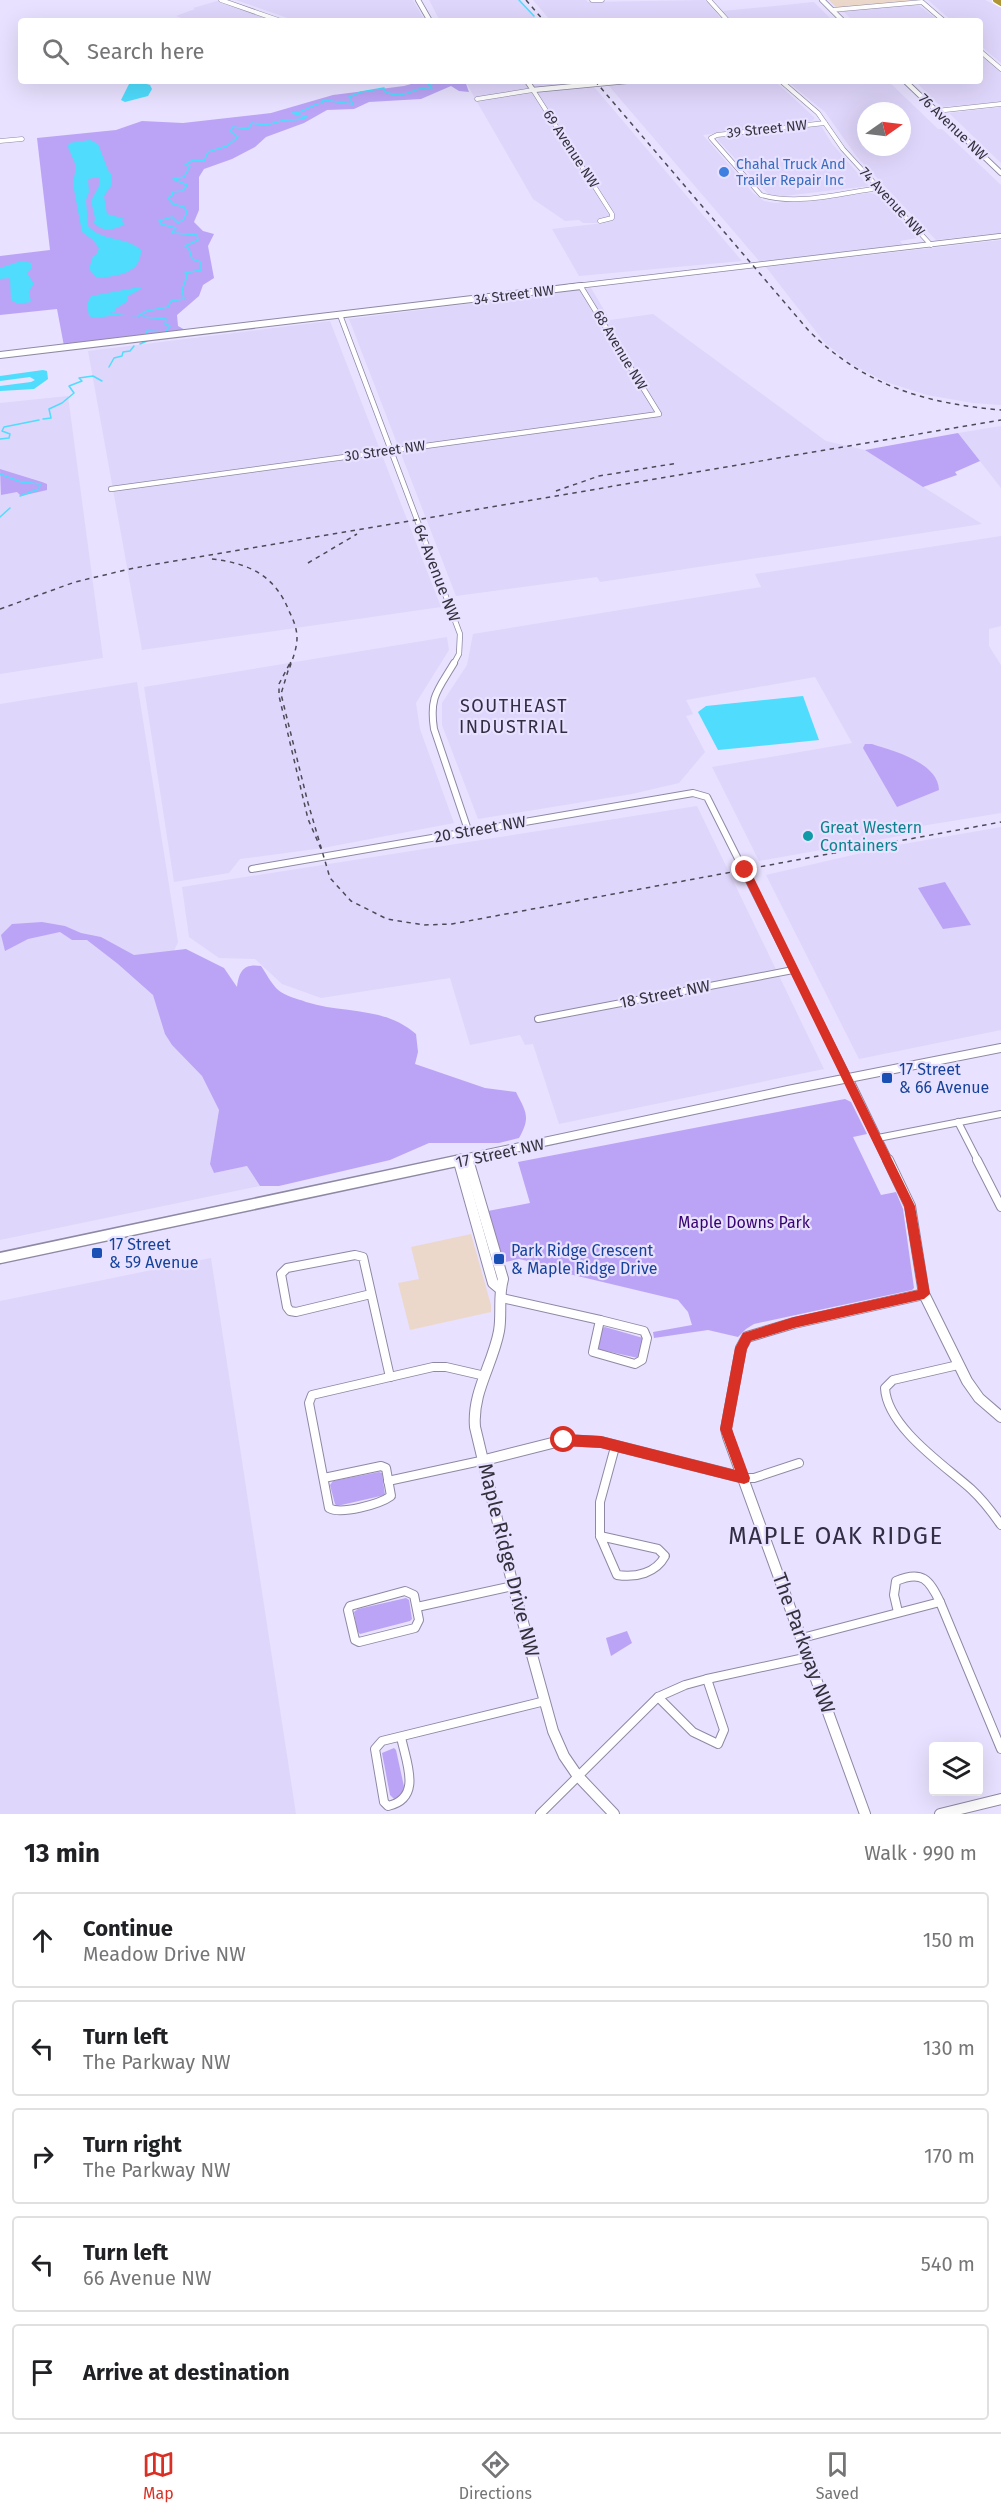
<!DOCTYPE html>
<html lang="en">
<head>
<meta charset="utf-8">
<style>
  :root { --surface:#fff; --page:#f2f2f2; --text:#202124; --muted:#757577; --line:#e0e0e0; --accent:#d93025 }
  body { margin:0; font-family:"Fira Sans",sans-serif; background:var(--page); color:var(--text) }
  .controls { position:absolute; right:18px; bottom:18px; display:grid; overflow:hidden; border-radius:6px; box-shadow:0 6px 24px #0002 }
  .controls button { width:54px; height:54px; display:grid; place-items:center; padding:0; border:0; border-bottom:2px solid var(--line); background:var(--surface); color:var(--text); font:30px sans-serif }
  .compass { position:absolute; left:857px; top:102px; width:54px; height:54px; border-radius:50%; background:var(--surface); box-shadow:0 6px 24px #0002; rotate:76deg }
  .stop { position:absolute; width:18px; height:18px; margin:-14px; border:4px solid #d93025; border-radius:50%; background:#fff }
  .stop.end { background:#d93025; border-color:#fff; box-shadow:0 2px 6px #0008 }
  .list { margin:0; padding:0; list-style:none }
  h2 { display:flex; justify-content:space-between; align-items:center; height:78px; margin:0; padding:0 24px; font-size:26px }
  h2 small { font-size:20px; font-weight:400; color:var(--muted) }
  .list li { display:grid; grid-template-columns:39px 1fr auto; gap:18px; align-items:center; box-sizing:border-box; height:96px; margin:0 12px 12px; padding:0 12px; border:2px solid var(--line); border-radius:6px }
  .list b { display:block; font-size:22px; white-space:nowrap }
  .list p { margin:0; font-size:20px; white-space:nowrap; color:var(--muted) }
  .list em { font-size:20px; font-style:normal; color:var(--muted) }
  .icon { flex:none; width:33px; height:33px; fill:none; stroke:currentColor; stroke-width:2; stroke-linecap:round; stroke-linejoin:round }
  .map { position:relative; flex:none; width:1001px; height:1814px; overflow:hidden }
  .search { position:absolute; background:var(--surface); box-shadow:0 6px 24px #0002; left:18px; right:18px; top:18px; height:66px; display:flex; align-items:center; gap:15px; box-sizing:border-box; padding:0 21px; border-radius:6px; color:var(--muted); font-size:22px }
  .sheet { height:618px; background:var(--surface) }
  nav { display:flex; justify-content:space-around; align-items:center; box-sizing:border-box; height:84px; border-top:2px solid var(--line); background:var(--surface); font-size:16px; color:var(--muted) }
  nav a { display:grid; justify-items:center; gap:3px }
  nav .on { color:var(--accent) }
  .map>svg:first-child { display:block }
  .commercial { fill:#ecd8ca }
  .built { fill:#dfd6fb; fill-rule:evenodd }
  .green { fill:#bba4f6 }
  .water { fill:#4fdcfd }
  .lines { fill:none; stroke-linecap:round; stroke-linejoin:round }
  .stream { stroke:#4fdcfd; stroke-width:1.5 }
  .minor-far3-casing { stroke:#8f88a3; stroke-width:5 }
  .minor-far2-casing { stroke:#8f88a3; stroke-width:6 }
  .minor-far1-casing { stroke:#8f88a3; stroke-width:8 }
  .minor-casing { stroke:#8f88a3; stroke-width:10 }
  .tertiary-far2-casing { stroke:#8f88a3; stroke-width:6 }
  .tertiary-far1-casing { stroke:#8f88a3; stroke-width:10 }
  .tertiary-casing { stroke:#8f88a3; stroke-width:12 }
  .secondary-far3-casing { stroke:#8f88a3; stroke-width:6 }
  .secondary-far2-casing { stroke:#8f88a3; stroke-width:8 }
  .secondary-far1-casing { stroke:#8f88a3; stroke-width:10 }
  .secondary-casing { stroke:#8f88a3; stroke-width:13 }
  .motorway-casing { stroke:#fff; stroke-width:8 }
  .minor-far3 { stroke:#fff; stroke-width:4 }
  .minor-far2 { stroke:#fff; stroke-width:4.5 }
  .minor-far1 { stroke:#fff; stroke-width:6 }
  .minor { stroke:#fff; stroke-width:8 }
  .tertiary-far2 { stroke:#fff; stroke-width:4.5 }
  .tertiary-far1 { stroke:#fff; stroke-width:8 }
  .tertiary { stroke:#fff; stroke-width:10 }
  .secondary-far3 { stroke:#fff; stroke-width:4.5 }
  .secondary-far2 { stroke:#fff; stroke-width:6 }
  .secondary-far1 { stroke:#fff; stroke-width:8 }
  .secondary { stroke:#fff; stroke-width:10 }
  .motorway { stroke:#af9536; stroke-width:6 }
  .rail { stroke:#4d4a58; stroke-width:1.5; stroke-dasharray:4.5 4.5; stroke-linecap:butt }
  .route { fill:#d93025 }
  .shop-dot { fill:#3f7fe0; stroke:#e8e1ff; stroke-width:2 }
  .culture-dot { fill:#0f9aa8; stroke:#e8e1ff; stroke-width:2 }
  .transit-dot { fill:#1a4fb4; stroke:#e8e1ff; stroke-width:2 }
  .labels { text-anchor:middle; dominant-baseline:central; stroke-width:4.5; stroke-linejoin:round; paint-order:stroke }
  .far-street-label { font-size:14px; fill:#34313c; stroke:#e8e1ff }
  .far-shop-label { font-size:14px; fill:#366cbe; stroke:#e8e1ff; text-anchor:start }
  .street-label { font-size:16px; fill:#34313c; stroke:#e8e1ff }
  .culture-label { font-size:16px; fill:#0d838f; stroke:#e8e1ff; text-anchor:start }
  .transit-label { font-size:16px; fill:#164399; stroke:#e8e1ff; text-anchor:start }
  .park-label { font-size:16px; fill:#38036f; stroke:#e8e1ff }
  .neighbourhood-label { font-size:18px; letter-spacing:1.5px; fill:#332d44; stroke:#e8e1ff }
  .near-street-label { font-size:20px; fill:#34313c; stroke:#e8e1ff }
  .near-quarter-label { font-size:24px; letter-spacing:1.5px; fill:#332d44; stroke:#e8e1ff }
</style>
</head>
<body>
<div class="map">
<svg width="1001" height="1814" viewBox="0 0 1001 1814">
  <rect width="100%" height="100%" fill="#e8e1ff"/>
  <g class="commercial">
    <polygon points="829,0 916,0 837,8"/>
    <polygon points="471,1234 491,1305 491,1312 410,1330 398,1283 419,1279 411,1247"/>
  </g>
  <g class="built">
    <polygon points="236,0 413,0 425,21 296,21"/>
    <polygon points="429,0 520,0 538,21 440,21"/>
    <polygon points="533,0 586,0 588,2 705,0 723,21 551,21"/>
    <polygon points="928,0 985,0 1001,8 1001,63 980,45 980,21 952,21"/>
    <polygon points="217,1 275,21 190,21 176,16 195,9 193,8"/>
    <polygon points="814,2 833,21 732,21 723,11"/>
    <polygon points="917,4 939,21 853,21 843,11"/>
    <polygon points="980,55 1001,73 1001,102 941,107 915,81 980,81"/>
    <polygon points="465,81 589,81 742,261 579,276 552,229 604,223 583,223 579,220 565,221 533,199"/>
    <polygon points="655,81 775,81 815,118 812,121 703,135 753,193 764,201 775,203 870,193 878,195 917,238 900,241 903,245 760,262 609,86"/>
    <path d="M787,81H888L938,129H942L1001,185V233L936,240L857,157L825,112ZM866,111H902V147H866Z"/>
    <polygon points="1001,107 1001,163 949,113"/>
    <polygon points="821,126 833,145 869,186 775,197 768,194 718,140 719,137"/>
    <polygon points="1001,240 1001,405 973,403 927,395 886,382 853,365 825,343 766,267"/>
    <polygon points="591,288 610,320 653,314 826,441 865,450 982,524 600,582 597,577 456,596 349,319"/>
    <polygon points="330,321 441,607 142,650 88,351"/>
    <polygon points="68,396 103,658 0,674 0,403"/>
    <polygon points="1001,426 1001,488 958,433"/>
    <polygon points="1001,536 1001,626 989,629 989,646 1001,665 1001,813 915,827 916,833 759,861 712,767 852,743 815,677 686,700 693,714 686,716 705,752 679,783 632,794 478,819 442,725 442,703 467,665 473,634 761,587 755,574"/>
    <polygon points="447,637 449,650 416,703 420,729 454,823 323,848 240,859 229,873 174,882 144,687"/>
    <polygon points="137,682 178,942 153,995 172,1045 202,1076 219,1110 210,1164 214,1173 247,1166 260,1186 0,1240 0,704"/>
    <polygon points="697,806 824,1069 559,1124 533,1044 525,1045 520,1035 470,1045 450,978 321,998 282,984 255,959 219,958 189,937 182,887"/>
    <polygon points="1001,827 1001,1030 859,1059 766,875 892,846"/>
    <polygon points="211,1258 296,1814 0,1814 0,1301"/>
  </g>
  <g class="green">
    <polygon points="422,81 465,81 469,92 459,91 451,86 421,99 369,102 354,109 327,110 304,123 266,137 255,147 232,159 204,169 199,177 199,210 194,222 203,231 214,234 208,246 214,278 203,285 199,296 177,315 178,326 187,331 64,346 57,309 0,315 0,256 50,250 37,138 116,130 142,121 183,123 271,113 333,95 404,86"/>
    <polygon points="958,433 980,461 955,472 957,475 923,487 865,450"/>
    <polygon points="0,469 42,482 47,484 47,490 21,496 17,492 1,495"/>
    <path d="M865,744H872C893,751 938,762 939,790L897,807L863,748Z"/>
    <polygon points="945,882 971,925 943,929 918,888"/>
    <path d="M42,922L65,926L81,933L101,937L134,955L186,949L224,968L237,987C239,972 243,963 261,966C266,973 271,983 277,989C286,997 296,998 306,1002C344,1014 384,1006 416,1034L418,1052L415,1064L485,1088L516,1092C526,1112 531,1117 519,1138L499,1143H429L390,1160L279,1186H260L247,1166L214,1173L210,1164L219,1110L202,1076L172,1045L165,1034L153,995L118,964L87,940H72L60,932L28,939L5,951L1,935L12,924Z"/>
    <polygon points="845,1099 851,1102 867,1134 853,1137 881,1195 896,1192 903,1209 914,1288 912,1290 754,1324 746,1329 738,1337 708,1330 654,1338 653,1332 692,1325 688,1312 678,1300 565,1273 565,1270 519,1259 502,1263 488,1211 530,1203 518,1162"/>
    <polygon points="605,1327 643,1338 638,1358 597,1349 602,1328"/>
    <polygon points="379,1472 382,1473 385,1495 337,1506 335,1504 330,1485 333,1481"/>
    <polygon points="406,1598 409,1600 412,1619 410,1621 360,1634 357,1631 354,1612 358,1609"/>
    <polygon points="627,1631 632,1643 611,1656 606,1638"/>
    <polygon points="394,1748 396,1750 405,1791 398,1799 394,1799 390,1795 382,1753"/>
  </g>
  <g class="water">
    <polygon points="136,81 150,85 152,89 148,96 125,102 121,100 129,84"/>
    <path d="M90,140L98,144L108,170L112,175L111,186L104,196L107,214L125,219L121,221L125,224C114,230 104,233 94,223L95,218L91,201L100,184L99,177L88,179L89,192L86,200L88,226C102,242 126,236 141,250C141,275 115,276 97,278L89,269L93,256L96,255L99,248L93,240L82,232L73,184L76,166L68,147L69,143Z"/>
    <polygon points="21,261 32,263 32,268 27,273 34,284 29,291 31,302 18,304 11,300 10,278 0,279 0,268"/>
    <polygon points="140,287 141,289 128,296 128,301 115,309 116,312 109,313 142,317 118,315 94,318 89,316 87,304 91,296"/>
    <polygon points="43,370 47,371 48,379 34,389 0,391 0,386 31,382 35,380 30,377 0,381 0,376"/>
    <polygon points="803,696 819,740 718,750 698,712 706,706"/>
  </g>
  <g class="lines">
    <g class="stream">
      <polyline points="519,0 534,16"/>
      <polyline points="528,21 533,20"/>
      <path d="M138,316L147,311L168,307L171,301L184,299L182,290L187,276L185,273L201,270V262L192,259L189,249L185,246L198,240L197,235L174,233L172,232L176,228L161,224L159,221L172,217L178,223L184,219L187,212L184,207L173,204L168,198L173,195L172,192L183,191L187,185L173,179L184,177L190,166L185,165L193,160L204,161L208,152L227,146L238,137L230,131L233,127L248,129L252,123C272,127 271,122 287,120C296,119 299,121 307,117L292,113C306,113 312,103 323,103V100L353,104L349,97L361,92L384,88V91C405,102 412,86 432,88L428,84L446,82L443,81"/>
      <polyline points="143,317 166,319 165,324 170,326 165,332 147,331 146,336"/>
      <polyline points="140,344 147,341"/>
      <polyline points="109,367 114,358 122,356 123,352 130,351 134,346"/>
      <polyline points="43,419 51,418 49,409 62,403 74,393 69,386 82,381 79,378 93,376 102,381"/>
      <polyline points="0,439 9,438 10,434 2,431 4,427 39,420"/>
      <polyline points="0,474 21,482 40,484 39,489 20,496"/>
      <polyline points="0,517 10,508"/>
    </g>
    <defs>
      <g id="minor-far3">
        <polyline points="221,0 281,21"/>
        <polyline points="592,0 602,0"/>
        <polyline points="709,0 728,21"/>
        <polyline points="832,10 922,2 944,21"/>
        <polyline points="980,51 1001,69"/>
        <polyline points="781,81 818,113 843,149 931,245"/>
        <polyline points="477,99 533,90 612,214 612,218 600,221"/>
        <polyline points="936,111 1001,104"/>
        <path d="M825,123L717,135L711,138L761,195C798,206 842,193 879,188"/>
        <polyline points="0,141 22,139"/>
      </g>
      <g id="minor-far2">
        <polyline points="340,315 460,634 459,654 453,665"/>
        <polyline points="111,489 659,414 581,287"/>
      </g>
      <g id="minor-far1">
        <path d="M454,663C438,690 429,696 434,729L468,830"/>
        <polyline points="252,869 693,793 707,797 848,1078"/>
        <polyline points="538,1019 793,970"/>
        <polyline points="958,1122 978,1161"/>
        <polyline points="878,1138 1001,1114"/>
      </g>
      <g id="minor">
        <polyline points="977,1160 1001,1207"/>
        <polyline points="371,1294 296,1312 290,1311 287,1307 281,1274 287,1268 355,1255 363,1257 390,1377"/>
        <polyline points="502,1298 600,1320"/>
        <polygon points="600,1320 644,1331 647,1338 642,1360 635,1364 593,1352"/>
        <path d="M958,1365L893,1380L885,1388C887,1427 944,1465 971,1489C983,1500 992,1512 1001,1525"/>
        <path d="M324,1478L381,1466L386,1468L391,1496C380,1504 341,1515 329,1508L309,1403L312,1395L433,1367H446L485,1376"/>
        <polyline points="744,1478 754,1478 799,1463"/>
        <polyline points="388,1481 485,1460"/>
        <path d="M600,1536L658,1549L665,1556C656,1573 636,1578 617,1575Z"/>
        <polyline points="600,1536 600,1502 615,1447"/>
        <polygon points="405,1591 414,1595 419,1620 415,1628 359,1642 355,1640 348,1610 350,1606"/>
        <polyline points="417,1607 513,1586"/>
        <path d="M898,1612L894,1595L896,1581C922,1570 929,1579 940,1602"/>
        <polyline points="802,1638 940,1602 1001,1749"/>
        <polyline points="658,1697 693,1732 718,1744 724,1730 707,1679"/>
        <path d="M401,1737C406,1762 423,1798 388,1806L384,1802L375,1749L382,1741L545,1701"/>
        <polyline points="540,1814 658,1697 685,1685 707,1679 809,1657"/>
      </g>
      <g id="tertiary-far2">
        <polyline points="418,0 430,21"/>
        <polyline points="822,0 843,21"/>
        <polyline points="527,81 533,90 627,81"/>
        <polyline points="905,81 1001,173"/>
      </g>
      <polyline id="tertiary-far1" points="848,1078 888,1161"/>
      <g id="tertiary">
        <path d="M468,1160L503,1279C498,1296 502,1314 499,1331C493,1364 472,1392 475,1427L513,1586L553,1731L564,1756L577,1775L614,1814"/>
        <polyline points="888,1160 910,1206 924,1294 967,1381 979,1398 1001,1417"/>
        <polyline points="459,1162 493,1283 499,1288"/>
        <polyline points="485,1460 564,1440 601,1442 744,1478"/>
        <polyline points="865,1814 728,1437 726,1429 741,1348 747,1337 794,1323 924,1294"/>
        <polyline points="940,1814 1001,1799"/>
      </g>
      <polyline id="secondary-far3" points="568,287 1001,236"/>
      <polyline id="secondary-far2" points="0,355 581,286"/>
      <polyline id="secondary-far1" points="454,1161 788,1090 1001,1048"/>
      <polyline id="secondary" points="0,1258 461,1160"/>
      <polyline id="motorway" points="996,0 1001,3"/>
    </defs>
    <use href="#minor-far3" class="minor-far3-casing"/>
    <use href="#minor-far2" class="minor-far2-casing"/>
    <use href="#minor-far1" class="minor-far1-casing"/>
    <use href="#minor" class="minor-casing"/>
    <use href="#tertiary-far2" class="tertiary-far2-casing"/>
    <use href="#tertiary-far1" class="tertiary-far1-casing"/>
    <use href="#tertiary" class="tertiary-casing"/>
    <use href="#secondary-far3" class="secondary-far3-casing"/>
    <use href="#secondary-far2" class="secondary-far2-casing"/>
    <use href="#secondary-far1" class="secondary-far1-casing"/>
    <use href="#secondary" class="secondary-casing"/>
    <use href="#motorway" class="motorway-casing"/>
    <use href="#minor-far3" class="minor-far3"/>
    <use href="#minor-far2" class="minor-far2"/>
    <use href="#minor-far1" class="minor-far1"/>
    <use href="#minor" class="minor"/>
    <use href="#tertiary-far2" class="tertiary-far2"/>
    <use href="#tertiary-far1" class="tertiary-far1"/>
    <use href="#tertiary" class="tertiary"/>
    <use href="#secondary-far3" class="secondary-far3"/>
    <use href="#secondary-far2" class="secondary-far2"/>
    <use href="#secondary-far1" class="secondary-far1"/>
    <use href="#secondary" class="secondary"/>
    <use href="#motorway" class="motorway"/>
    <g class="rail">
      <polyline points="526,0 544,21"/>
      <path d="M595,81L809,331C865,386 924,403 1001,410"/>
      <polyline points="556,491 599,476 678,463"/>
      <path d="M212,559C248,563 275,575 289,611C293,619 297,628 297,638C297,649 292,660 289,670"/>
      <polyline points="308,563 357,534"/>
      <polyline points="0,609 75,582 134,568 1001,420"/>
      <polyline points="321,849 308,819 279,696 279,684 291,661 281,694 308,803 330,878 351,901 387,919 424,925 452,924 1001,822"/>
    </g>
  </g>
  <polygon class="route" points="745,867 750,870 915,1206 930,1294 924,1299 794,1328 751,1341 747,1349 732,1429 750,1478 749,1482 744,1484 601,1448 564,1446 557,1440 564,1434 601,1436 735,1470 720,1429 735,1348 743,1333 794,1317 918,1290 904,1206 740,870"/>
  <circle class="shop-dot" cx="724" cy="172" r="6"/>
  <circle class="culture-dot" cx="808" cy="836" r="6"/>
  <g class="transit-dot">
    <rect x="881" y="1072" width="12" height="12" rx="3"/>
    <rect x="91" y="1247" width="12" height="12" rx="3"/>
    <rect x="493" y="1253" width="12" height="12" rx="3"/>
  </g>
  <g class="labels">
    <g class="far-street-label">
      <text transform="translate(953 127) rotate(44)">76 Avenue NW</text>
      <text transform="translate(767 129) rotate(-6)">39 Street NW</text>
      <text transform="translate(571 149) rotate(57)">69 Avenue NW</text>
      <text transform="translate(892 202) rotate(47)">74 Avenue NW</text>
      <text transform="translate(514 295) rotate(-7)">34 Street NW</text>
      <text transform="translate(620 350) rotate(59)">68 Avenue NW</text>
      <text transform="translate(385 451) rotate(-8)">30 Street NW</text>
    </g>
    <g class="far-shop-label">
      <text x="736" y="164">Chahal Truck And<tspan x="736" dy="16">Trailer Repair Inc</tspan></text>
    </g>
    <g class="street-label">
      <text transform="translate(437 573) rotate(69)">64 Avenue NW</text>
      <text transform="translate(480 829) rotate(-10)">20 Street NW</text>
      <text transform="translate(665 994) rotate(-11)">18 Street NW</text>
      <text transform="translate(500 1153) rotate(-12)">17 Street NW</text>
    </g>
    <g class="culture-label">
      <text x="820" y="827">Great Western<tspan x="820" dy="18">Containers</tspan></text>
    </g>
    <g class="transit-label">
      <text x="899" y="1069">17 Street<tspan x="899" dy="18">&amp; 66 Avenue</tspan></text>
      <text x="109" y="1244">17 Street<tspan x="109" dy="18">&amp; 59 Avenue</tspan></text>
      <text x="511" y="1250">Park Ridge Crescent<tspan x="511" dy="18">&amp; Maple Ridge Drive</tspan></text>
    </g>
    <g class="park-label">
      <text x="744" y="1222">Maple Downs Park</text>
    </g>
    <g class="neighbourhood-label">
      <text x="514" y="706">SOUTHEAST<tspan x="514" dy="21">INDUSTRIAL</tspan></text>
    </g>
    <g class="near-street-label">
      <text transform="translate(509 1560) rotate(76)">Maple Ridge Drive NW</text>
      <text transform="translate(804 1643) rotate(70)">The Parkway NW</text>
    </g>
    <g class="near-quarter-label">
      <text x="836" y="1536">MAPLE OAK RIDGE</text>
    </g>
  </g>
</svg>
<div class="controls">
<button><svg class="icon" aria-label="layers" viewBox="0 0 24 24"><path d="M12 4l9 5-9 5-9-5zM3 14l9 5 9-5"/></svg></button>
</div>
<svg class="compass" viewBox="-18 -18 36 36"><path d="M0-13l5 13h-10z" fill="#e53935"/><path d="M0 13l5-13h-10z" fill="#757577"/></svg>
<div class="stop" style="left:564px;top:1440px"></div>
<div class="stop end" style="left:745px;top:870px"></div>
<div class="search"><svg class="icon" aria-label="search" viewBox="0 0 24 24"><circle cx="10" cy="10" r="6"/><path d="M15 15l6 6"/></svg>Search here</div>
</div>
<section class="sheet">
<h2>13 min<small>Walk · 990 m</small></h2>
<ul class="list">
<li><svg class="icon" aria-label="ahead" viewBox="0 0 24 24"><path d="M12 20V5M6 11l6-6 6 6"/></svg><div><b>Continue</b><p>Meadow Drive NW</p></div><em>150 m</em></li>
<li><svg class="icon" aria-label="left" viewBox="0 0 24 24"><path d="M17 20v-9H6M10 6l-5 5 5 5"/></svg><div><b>Turn left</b><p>The Parkway NW</p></div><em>130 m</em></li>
<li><svg class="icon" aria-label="right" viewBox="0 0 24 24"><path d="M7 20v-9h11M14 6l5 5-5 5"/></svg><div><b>Turn right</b><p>The Parkway NW</p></div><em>170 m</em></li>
<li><svg class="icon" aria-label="left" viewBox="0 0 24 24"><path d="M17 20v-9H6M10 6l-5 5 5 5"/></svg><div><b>Turn left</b><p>66 Avenue NW</p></div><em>540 m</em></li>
<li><svg class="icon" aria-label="arrive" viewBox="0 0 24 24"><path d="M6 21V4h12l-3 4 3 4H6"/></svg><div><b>Arrive at destination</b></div></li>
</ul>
</section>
<nav>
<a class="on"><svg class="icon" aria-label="map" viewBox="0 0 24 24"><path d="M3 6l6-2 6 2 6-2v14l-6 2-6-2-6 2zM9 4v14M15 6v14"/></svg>Map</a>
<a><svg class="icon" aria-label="directions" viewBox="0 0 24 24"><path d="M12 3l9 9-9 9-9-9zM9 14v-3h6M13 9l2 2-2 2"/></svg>Directions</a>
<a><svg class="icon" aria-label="saved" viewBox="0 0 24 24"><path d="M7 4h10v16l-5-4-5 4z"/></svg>Saved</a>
</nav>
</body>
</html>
